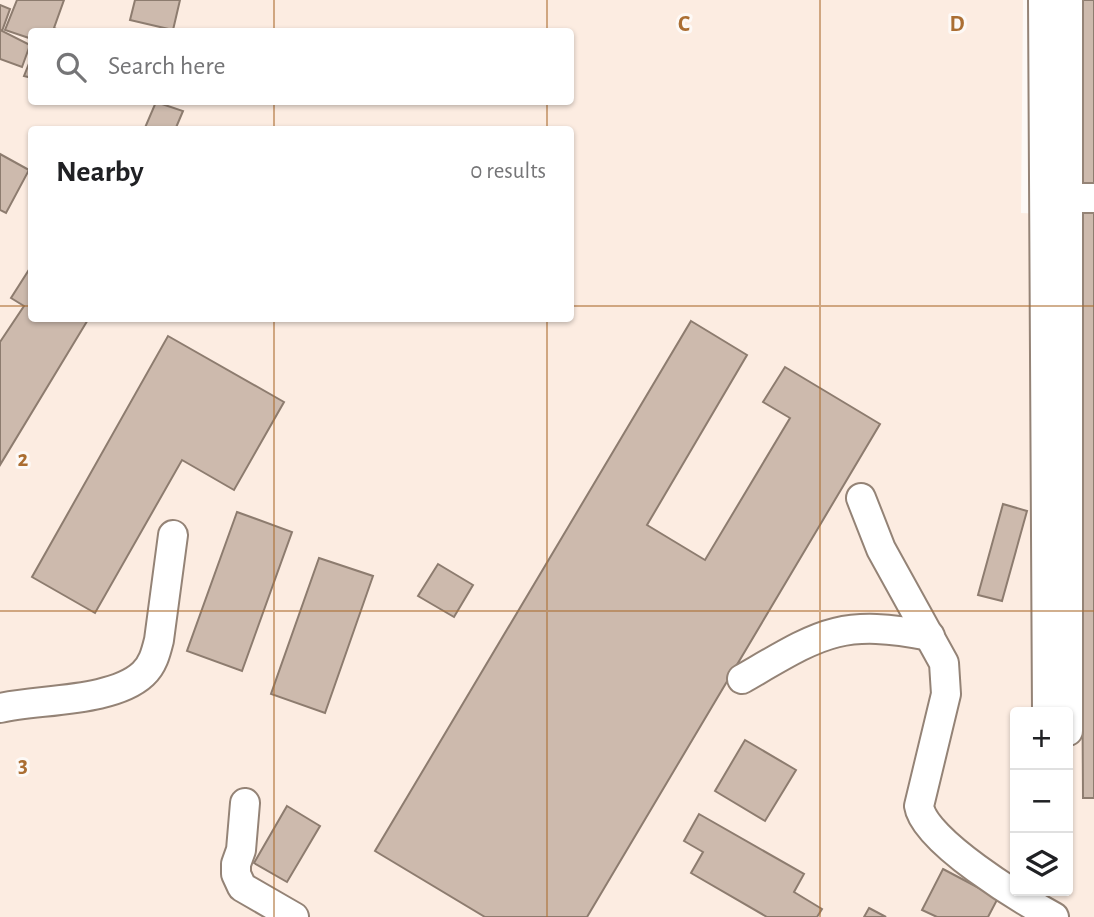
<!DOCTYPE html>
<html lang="en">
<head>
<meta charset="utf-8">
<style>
  :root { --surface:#fff; --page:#f2f2f2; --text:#202124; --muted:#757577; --line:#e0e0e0 }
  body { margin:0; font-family:"Alegreya Sans",sans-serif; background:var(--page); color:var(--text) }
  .controls { position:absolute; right:21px; bottom:21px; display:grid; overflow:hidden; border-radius:7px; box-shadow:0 2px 5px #0004 }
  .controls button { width:63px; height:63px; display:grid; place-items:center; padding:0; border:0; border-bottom:2px solid var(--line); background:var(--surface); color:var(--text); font:35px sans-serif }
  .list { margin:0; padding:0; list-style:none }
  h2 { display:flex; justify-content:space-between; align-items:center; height:91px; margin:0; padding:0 28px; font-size:30px }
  h2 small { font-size:23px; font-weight:400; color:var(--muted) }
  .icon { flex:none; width:38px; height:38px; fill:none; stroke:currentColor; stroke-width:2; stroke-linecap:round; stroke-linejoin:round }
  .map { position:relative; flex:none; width:1094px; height:917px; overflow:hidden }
  .search { position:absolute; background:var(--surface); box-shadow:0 2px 5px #0004; left:28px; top:28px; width:546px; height:77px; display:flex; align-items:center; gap:18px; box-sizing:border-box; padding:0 24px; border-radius:7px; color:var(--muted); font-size:26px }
  .panel { position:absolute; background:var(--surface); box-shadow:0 2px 5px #0004; left:28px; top:126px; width:546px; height:196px; border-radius:7px }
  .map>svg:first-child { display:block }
  .built { fill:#fcece1; fill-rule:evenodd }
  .building { fill:#cdbaad; stroke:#8d7c6f; stroke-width:2 }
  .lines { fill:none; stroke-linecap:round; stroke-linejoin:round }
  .minor-casing { stroke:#948376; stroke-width:32 }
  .minor { stroke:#fff; stroke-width:28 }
  .grid { fill:none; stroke:#ab6e32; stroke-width:2; stroke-opacity:0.55 }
  .grid-label { font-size:23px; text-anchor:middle; font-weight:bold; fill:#ab6e32; stroke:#fdf9f6; stroke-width:6; stroke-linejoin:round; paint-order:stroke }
</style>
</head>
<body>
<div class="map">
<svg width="1094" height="917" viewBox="0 0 1094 917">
  <rect width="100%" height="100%" fill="#fdf9f6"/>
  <path class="built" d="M0,0H1023L1021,213L1094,216V917H0ZM32,32H570V102H32ZM32,130H570V318H32ZM1015,712H1068V891H1015Z"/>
  <g class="building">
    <polygon points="17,0 64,0 54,28 63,32 32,32 32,39 5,30"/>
    <polygon points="135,0 180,0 173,30 130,20"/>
    <rect x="1082" y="0" width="12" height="193"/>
    <polygon points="0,5 10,9 2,31 0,30"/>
    <polygon points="0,30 30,45 22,67 0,59"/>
    <polygon points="32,56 32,78 24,76"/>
    <polygon points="156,102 183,111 175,130 144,130"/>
    <polygon points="0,154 29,170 6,213 0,210"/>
    <polygon points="1080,205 1094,205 1094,798 1083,798"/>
    <polygon points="32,265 32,318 89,318 0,465 0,342 24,306 11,298"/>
    <polygon points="691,321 747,355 647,525 705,560 790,418 763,402 785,367 880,424 587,917 485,917 375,851"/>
    <polygon points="168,336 284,402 234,490 182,460 95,613 32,577"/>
    <polygon points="1003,504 1027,511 1002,601 978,595"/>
    <polygon points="237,512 292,532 242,671 187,651"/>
    <polygon points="319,558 373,576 325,713 271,694"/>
    <polygon points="438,564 473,585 454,617 418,596"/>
    <polygon points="745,740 796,770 765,821 715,791"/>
    <polygon points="287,806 320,826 287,882 254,863"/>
    <polygon points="699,814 804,874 794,892 822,909 817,917 767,917 691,873 703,852 684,841"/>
    <polygon points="943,869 998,898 988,917 937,917 922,910"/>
    <polygon points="869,908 886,917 864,917"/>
  </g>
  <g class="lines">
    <defs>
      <g id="minor">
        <polyline points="1043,0 1047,712"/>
        <polyline points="1067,198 1094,198"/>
        <path d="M861,498L881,549L944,663L946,694L919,806C924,841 1022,900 1054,917"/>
        <path d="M742,679C820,634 839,618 930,636"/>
        <path d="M0,708C40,699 113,702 143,674C153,665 156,652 159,640L173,535"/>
        <polyline points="1068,731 1068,0"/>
        <polyline points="245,803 241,850 236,864 236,874 242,887 294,917"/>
      </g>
    </defs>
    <use href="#minor" class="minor-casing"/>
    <use href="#minor" class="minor"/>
  </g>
  <path class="grid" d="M274,0V32M547,0V32M820,0V917M274,102V130M547,102V130M0,306H32M570,306H1094M274,318V917M547,318V917M0,611H1094"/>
  <g class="grid-label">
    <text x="684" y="31">C</text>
    <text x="957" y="31">D</text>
    <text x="23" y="466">2</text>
    <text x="23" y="772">3</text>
  </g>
</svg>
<div class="controls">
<button>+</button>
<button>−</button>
<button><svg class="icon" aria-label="layers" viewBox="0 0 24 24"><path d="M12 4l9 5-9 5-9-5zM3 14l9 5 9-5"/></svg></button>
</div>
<div class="search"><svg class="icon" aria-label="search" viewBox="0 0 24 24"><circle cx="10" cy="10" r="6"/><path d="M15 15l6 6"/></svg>Search here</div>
<section class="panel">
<h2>Nearby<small>0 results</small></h2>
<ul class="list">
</ul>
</section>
</div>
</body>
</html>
